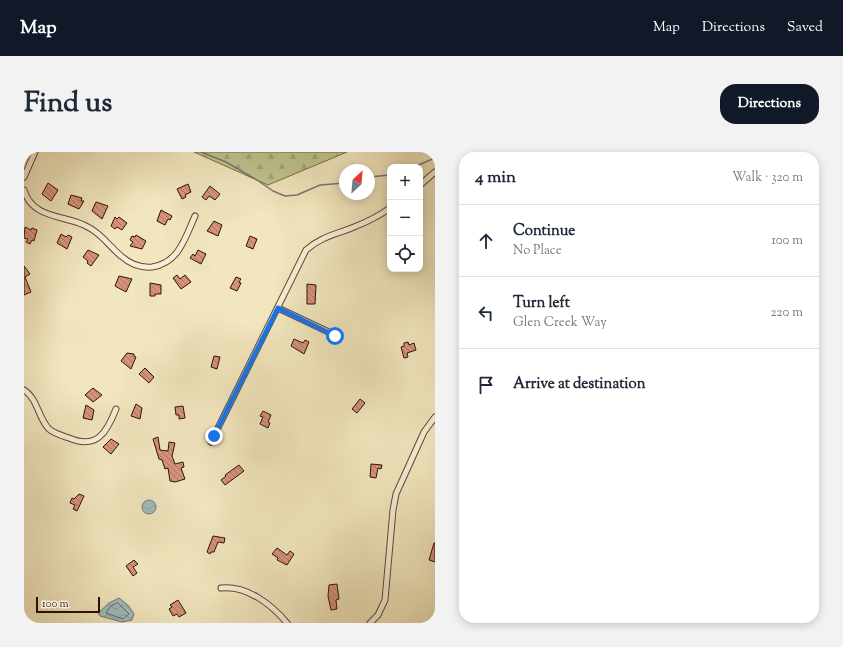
<!DOCTYPE html>
<html lang="en">
<head>
<meta charset="utf-8">
<style>
  :root { --surface:#fff; --page:#f2f2f3; --text:#1f2937; --muted:#747a83; --line:#e0e1e3; --accent:#111827 }
  body { margin:0; font-family:"Sorts Mill Goudy",serif; background:var(--page); color:var(--text) }
  .controls { position:absolute; right:12px; top:12px; display:grid; overflow:hidden; border-radius:8px; box-shadow:0 2px 10px #0003 }
  .controls button { width:36px; height:36px; display:grid; place-items:center; padding:0; border:0; border-bottom:1px solid var(--line); background:var(--surface); color:var(--text); font:20px sans-serif }
  .compass { position:absolute; left:315px; top:12px; width:36px; height:36px; border-radius:50%; background:var(--surface); box-shadow:0 2px 10px #0003; rotate:26deg }
  .scale { position:absolute; left:12px; bottom:10px; width:64px; box-sizing:border-box; padding-left:4px; border:2px solid #2e1207; border-top:0; font-size:11px; line-height:14px; white-space:nowrap; color:#2e1207; -webkit-text-stroke:3px #f6efd5; paint-order:stroke }
  .stop { position:absolute; width:12px; height:12px; margin:-9px; border:3px solid #1a73e8; border-radius:50%; background:#fff }
  .stop.end { background:#1a73e8; border-color:#fff; box-shadow:0 1px 4px #0008 }
  .list { margin:0; padding:0; list-style:none }
  h2 { display:flex; justify-content:space-between; align-items:center; height:52px; margin:0; padding:0 16px; font-size:17px }
  h2 small { font-size:13px; font-weight:400; color:var(--muted) }
  .list li { display:grid; grid-template-columns:26px 1fr auto; gap:12px; align-items:center; box-sizing:border-box; height:72px; padding:0 16px; border-top:1px solid var(--line) }
  .list b { display:block; font-size:15px; white-space:nowrap }
  .list p { margin:0; font-size:13px; white-space:nowrap; color:var(--muted) }
  .list em { font-size:13px; font-style:normal; color:var(--muted) }
  .icon { flex:none; width:22px; height:22px; fill:none; stroke:currentColor; stroke-width:2; stroke-linecap:round; stroke-linejoin:round }
  .map { position:relative; flex:none; width:411px; height:471px; overflow:hidden; border-radius:16px }
  header { display:flex; align-items:center; gap:24px; box-sizing:border-box; height:56px; padding:0 20px; background:var(--accent); color:#fff }
  header strong { font-size:19px }
  nav { display:flex; gap:22px; margin-inline-start:auto; font-size:14px }
  .intro { display:flex; align-items:center; justify-content:space-between; box-sizing:border-box; height:96px; padding:0 24px }
  h1 { margin:0; font-size:28px }
  .button { padding:10px 18px; border-radius:16px; background:var(--accent); color:#fff; font-size:14px; font-weight:700 }
  main { display:flex; gap:24px; padding:0 24px }
  aside { flex:1; background:var(--surface); border-radius:16px; box-shadow:0 2px 10px #0003 }
  .map>svg:first-child { display:block }
  .forest { fill:url(#forest-firs); stroke:#766b4a }
  .water { fill:url(#water-waves); stroke:#737874 }
  .lines { fill:none; stroke-linecap:round; stroke-linejoin:round }
  .shore { stroke:#686762; stroke-width:1 }
  .stream { stroke:#737874; stroke-width:1.5 }
  .building { fill:url(#building-back-hatch); stroke:#2e1207 }
  .street-casing { stroke:#5f4735; stroke-width:7 }
  .street { stroke:#f6efd5; stroke-width:5 }
  .route { stroke:#1a73e8; stroke-width:5 }
</style>
</head>
<body>
<header>
<strong>Map</strong>
<nav><a>Map</a><a>Directions</a><a>Saved</a></nav>
</header>
<div class="intro"><h1>Find us</h1><a class="button">Directions</a></div>
<main>
<div class="map">
<svg width="411" height="471" viewBox="0 0 411 471">
  <defs>
    <pattern id="forest-firs" width="22" height="20" patternUnits="userSpaceOnUse"><rect width="22" height="20" fill="#bec48e"/><path d="M5 1l3.5 6h-7zM16 11l3.5 6h-7z" fill="#a4a779"/></pattern>
    <pattern id="water-waves" width="16" height="10" patternUnits="userSpaceOnUse"><rect width="16" height="10" fill="#a1bcbd"/><path d="M0 5q4-4 8 0t8 0" fill="none" stroke="#8ba1a1"/></pattern>
    <pattern id="building-back-hatch" width="6" height="6" patternUnits="userSpaceOnUse"><rect width="6" height="6" fill="#d79379"/><path d="M-1 5l2 2M0 0l6 6M5-1l2 2" fill="none" stroke="#af7761"/></pattern>
  </defs>
  <rect width="100%" height="100%" fill="#f1e6be"/>
  <filter id="stains"><feTurbulence type="fractalNoise" baseFrequency=".005" numOctaves="4"/><feColorMatrix values="0 0 0 0 .2 0 0 0 0 .09 0 0 0 0 .02 0 0 0 .5 -.17"/></filter>
  <radialGradient id="worn" r=".72"><stop offset=".6" stop-color="#630" stop-opacity="0"/><stop offset="1" stop-color="#630" stop-opacity=".3"/></radialGradient>
  <polygon class="forest" points="170,0 323,0 244,33"/>
  <g class="water">
    <circle cx="125" cy="355" r="7"/>
    <polygon points="95,446 104,453 110,462 108,468 98,470 76,464 74,461 85,451"/>
  </g>
  <g class="lines">
    <polygon class="shore" points="94,451 105,462 99,467 82,461 87,454"/>
    <g class="stream">
      <polyline points="177,0 202,10 233,28 249,39 261,44 273,43 296,33 321,31"/>
      <polyline points="390,15 411,6"/>
      <polyline points="345,25 366,23"/>
    </g>
  </g>
  <g class="building">
    <polygon points="24,31 34,38 27,49 18,42"/>
    <polygon points="164,32 167,40 161,43 162,45 158,47 153,37"/>
    <polygon points="186,34 196,42 191,48 185,44 182,48 178,45"/>
    <polygon points="47,43 58,46 57,49 60,49 55,57 44,52"/>
    <polygon points="72,50 84,54 78,67 68,59"/>
    <polygon points="137,58 148,64 146,68 144,67 141,73 133,69"/>
    <polygon points="91,65 93,67 95,65 103,71 98,78 93,75 91,77 87,74"/>
    <polygon points="190,69 198,73 194,84 183,79"/>
    <polygon points="1,75 7,78 8,76 13,78 10,89 8,88 6,92 2,90 4,87 0,86"/>
    <polygon points="37,82 42,85 44,83 48,85 43,97 33,91"/>
    <polygon points="112,83 122,89 118,97 106,94 109,90 106,88 108,84 111,85"/>
    <polygon points="226,84 233,87 229,97 222,94"/>
    <polygon points="64,98 75,103 67,114 63,111 64,109 59,105"/>
    <polygon points="174,98 182,102 177,112 166,106 169,102 171,104"/>
    <polygon points="0,114 6,122 1,125 7,140 0,143"/>
    <polygon points="153,123 156,127 161,123 167,130 157,137 149,126"/>
    <polygon points="95,124 108,127 102,140 91,134"/>
    <polygon points="212,125 217,127 215,130 217,131 213,139 206,136"/>
    <polygon points="126,131 137,133 137,142 131,142 131,144 126,144"/>
    <polygon points="283,132 292,133 291,152 283,152"/>
    <polygon points="270,187 279,191 281,188 285,190 280,202 267,194"/>
    <polygon points="384,190 385,193 390,191 392,198 383,201 384,205 380,206 377,195 380,194 380,191"/>
    <polygon points="103,201 110,202 110,204 112,205 107,217 97,209"/>
    <polygon points="190,204 196,205 193,217 187,215"/>
    <polygon points="121,216 130,225 125,231 115,222"/>
    <polygon points="69,236 78,243 69,250 61,243"/>
    <polygon points="336,247 341,251 333,261 328,257"/>
    <polygon points="112,252 118,256 116,267 107,264"/>
    <polygon points="62,253 70,258 68,268 59,266"/>
    <polygon points="159,254 161,266 155,267 155,263 152,263 151,255"/>
    <polygon points="239,259 247,263 244,270 246,271 244,276 236,272 239,265 236,264"/>
    <polygon points="134,285 136,298 144,299 145,290 151,291 148,304 151,312 159,310 160,315 157,316 161,327 151,330 146,329 144,316 141,317 138,308 135,307 129,287"/>
    <polygon points="87,287 95,292 87,302 79,295"/>
    <polygon points="347,312 358,313 357,317 354,316 352,326 346,325"/>
    <polygon points="215,313 220,319 201,333 197,328 202,324 201,323"/>
    <polygon points="55,342 60,344 53,359 49,357 51,353 46,351 48,346 50,347"/>
    <polygon points="189,384 201,386 200,391 194,390 190,400 187,400 186,402 183,400"/>
    <polygon points="410,391 411,391 411,410 405,408"/>
    <polygon points="253,396 263,403 266,399 270,402 263,413 253,408 254,406 248,402"/>
    <polygon points="110,408 114,412 109,415 113,421 109,424 102,414"/>
    <polygon points="313,432 315,447 312,448 313,457 307,458 304,444 305,433"/>
    <polygon points="154,448 162,461 155,465 153,462 149,464 145,457 148,455 146,453"/>
  </g>
  <g class="lines">
    <defs>
      <g id="street">
        <polyline points="0,25 11,0"/>
        <polyline points="396,33 411,20"/>
        <path d="M0,38C8,66 38,63 60,73C76,80 85,94 97,104C106,112 116,116 128,115C155,111 161,86 171,64"/>
        <polyline points="254,156 311,183"/>
        <path d="M0,238C14,247 14,266 25,277C31,282 39,284 45,286C73,298 83,280 92,257"/>
        <path d="M187,290L282,98C298,84 311,83 330,75C343,70 355,64 366,56"/>
        <path d="M197,436C223,433 248,453 263,471"/>
        <polyline points="346,471 354,463 361,448 369,358 372,342 400,280 411,265"/>
      </g>
    </defs>
    <use href="#street" class="street-casing"/>
    <use href="#street" class="street"/>
  </g>
  <g class="lines">
    <polyline class="route" points="190,284 254,156 311,184"/>
  </g>
  <rect width="100%" height="100%" filter="url(#stains)"/>
  <rect width="100%" height="100%" fill="url(#worn)"/>
</svg>
<div class="controls">
<button>+</button>
<button>−</button>
<button><svg class="icon" aria-label="locate" viewBox="0 0 24 24"><circle cx="12" cy="12" r="6"/><path d="M12 2v4M12 18v4M2 12h4M18 12h4"/></svg></button>
</div>
<svg class="compass" viewBox="-18 -18 36 36"><path d="M0-13l5 13h-10z" fill="#e53935"/><path d="M0 13l5-13h-10z" fill="#747a83"/></svg>
<div class="scale">100 m</div>
<div class="stop" style="left:311px;top:184px"></div>
<div class="stop end" style="left:190px;top:284px"></div>
</div>
<aside>
<h2>4 min<small>Walk · 320 m</small></h2>
<ul class="list">
<li><svg class="icon" aria-label="ahead" viewBox="0 0 24 24"><path d="M12 20V5M6 11l6-6 6 6"/></svg><div><b>Continue</b><p>No Place</p></div><em>100 m</em></li>
<li><svg class="icon" aria-label="left" viewBox="0 0 24 24"><path d="M17 20v-9H6M10 6l-5 5 5 5"/></svg><div><b>Turn left</b><p>Glen Creek Way</p></div><em>220 m</em></li>
<li><svg class="icon" aria-label="arrive" viewBox="0 0 24 24"><path d="M6 21V4h12l-3 4 3 4H6"/></svg><div><b>Arrive at destination</b></div></li>
</ul>
</aside>
</main>
</body>
</html>
